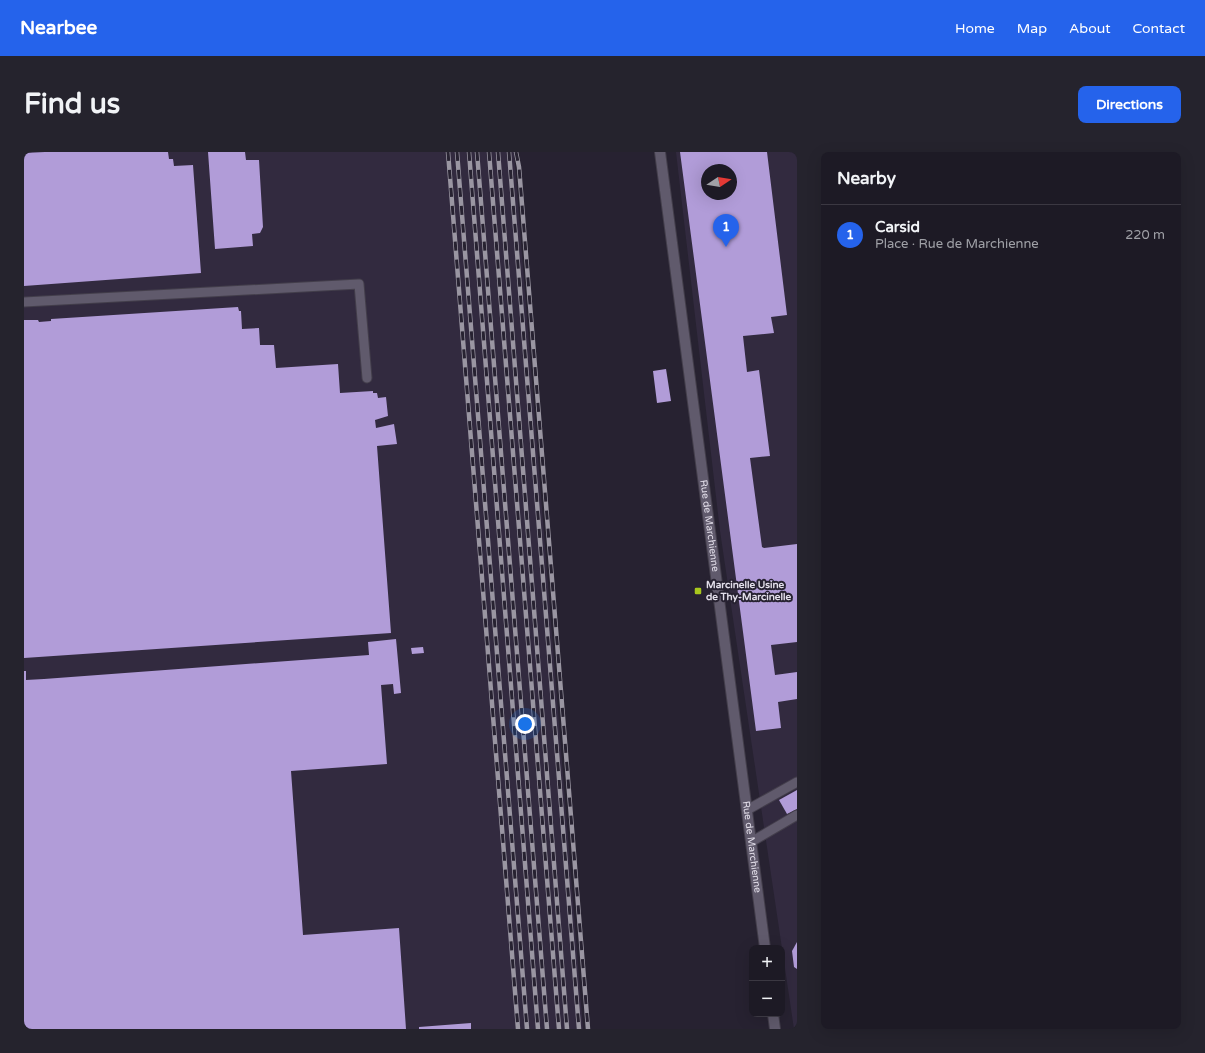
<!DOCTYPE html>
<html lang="en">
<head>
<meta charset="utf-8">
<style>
  :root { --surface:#1d1a25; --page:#25232d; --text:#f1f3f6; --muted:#a0a1a7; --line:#3b3842; --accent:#2563eb }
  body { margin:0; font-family:"Varela Round",sans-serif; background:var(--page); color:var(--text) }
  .controls { position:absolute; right:12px; bottom:12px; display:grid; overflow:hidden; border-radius:8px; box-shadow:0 4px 16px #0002 }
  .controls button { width:36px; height:36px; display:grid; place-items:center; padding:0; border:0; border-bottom:1px solid var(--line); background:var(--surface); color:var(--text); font:20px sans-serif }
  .compass { position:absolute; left:677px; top:12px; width:36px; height:36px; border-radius:50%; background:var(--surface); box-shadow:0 4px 16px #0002; rotate:78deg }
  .you { position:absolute; left:501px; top:572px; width:14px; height:14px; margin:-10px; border:3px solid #fff; border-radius:50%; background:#1a73e8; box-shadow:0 0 0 6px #1a73e833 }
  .badge { display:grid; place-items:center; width:26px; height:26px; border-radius:50%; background:var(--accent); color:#fff; font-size:13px; font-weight:700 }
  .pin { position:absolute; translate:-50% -33px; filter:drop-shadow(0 1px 2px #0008) }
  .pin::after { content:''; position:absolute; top:21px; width:14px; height:12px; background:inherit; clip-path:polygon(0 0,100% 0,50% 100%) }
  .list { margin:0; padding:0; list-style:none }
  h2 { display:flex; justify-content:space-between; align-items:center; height:52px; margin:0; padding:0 16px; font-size:17px }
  h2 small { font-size:13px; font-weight:400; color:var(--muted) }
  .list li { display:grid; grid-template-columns:26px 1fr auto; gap:12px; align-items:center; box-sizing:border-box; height:60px; padding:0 16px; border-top:1px solid var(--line) }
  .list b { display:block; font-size:15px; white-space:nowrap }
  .list p { margin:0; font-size:13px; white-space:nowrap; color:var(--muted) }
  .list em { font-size:13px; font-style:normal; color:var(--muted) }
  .map { position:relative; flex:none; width:773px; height:877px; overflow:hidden; border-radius:8px }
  header { display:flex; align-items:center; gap:24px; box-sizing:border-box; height:56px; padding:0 20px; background:var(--accent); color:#fff }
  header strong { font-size:19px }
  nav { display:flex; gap:22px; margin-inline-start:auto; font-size:14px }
  .intro { display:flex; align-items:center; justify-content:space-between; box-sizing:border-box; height:96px; padding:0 24px }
  h1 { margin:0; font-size:28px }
  .button { padding:10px 18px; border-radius:8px; background:var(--accent); color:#fff; font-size:14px; font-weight:700 }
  main { display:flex; gap:24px; padding:0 24px }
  aside { flex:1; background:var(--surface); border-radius:8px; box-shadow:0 4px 16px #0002 }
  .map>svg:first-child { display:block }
  .built { fill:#322a3f; fill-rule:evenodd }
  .building { fill:#b19cd8; fill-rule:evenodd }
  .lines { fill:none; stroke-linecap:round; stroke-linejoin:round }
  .service-casing { stroke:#433e4b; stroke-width:11 }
  .secondary-casing { stroke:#433e4b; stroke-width:12 }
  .service { stroke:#605a6c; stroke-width:9 }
  .secondary { stroke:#605a6c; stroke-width:10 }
  .rail-casing { stroke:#9a96a2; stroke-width:4.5 }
  .rail { stroke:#272231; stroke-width:3; stroke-dasharray:9; stroke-linecap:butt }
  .poi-dot { fill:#a8c71d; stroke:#272231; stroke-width:1.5 }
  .labels { text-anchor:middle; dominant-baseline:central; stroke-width:4; stroke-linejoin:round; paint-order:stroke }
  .street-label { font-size:10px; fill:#e3dfea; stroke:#272231 }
  .poi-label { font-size:10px; font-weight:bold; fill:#e3dfea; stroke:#272231; text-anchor:start }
</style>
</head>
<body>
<header>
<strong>Nearbee</strong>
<nav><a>Home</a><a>Map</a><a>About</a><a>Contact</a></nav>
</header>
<div class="intro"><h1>Find us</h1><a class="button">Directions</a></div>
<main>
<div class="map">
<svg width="773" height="877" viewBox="0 0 773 877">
  <rect width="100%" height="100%" fill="#272231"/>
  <g class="built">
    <polygon points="0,0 490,0 559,877 0,877"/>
    <path d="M652,0H773V877H770L696,379ZM683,18H707V42H683Z"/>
  </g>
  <g class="building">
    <polygon points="21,0 144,0 145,7 149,7 150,14 169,13 177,121 0,134 0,1"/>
    <polygon points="184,0 221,0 222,8 235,8 239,75 236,81 228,82 229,94 191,97"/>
    <path d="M656,0H743L763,163L747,165L750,181L719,184L723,220L735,218L746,304L726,306L738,395L740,396L773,392V490L747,493L751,523L773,520V547L754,550L757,576L732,579ZM683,18H707V42H683Z"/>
    <polygon points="214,155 215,159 217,159 218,177 235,176 236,193 250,193 252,216 314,212 316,241 349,239 349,241 353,241 354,246 362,245 364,264 351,268 352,276 370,272 373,292 353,294 367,481 0,506 0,168 14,168 15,170 27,169 27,167"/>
    <polygon points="642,217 647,249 633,251 629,219"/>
    <polygon points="372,487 377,541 370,542 369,532 357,533 363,612 267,619 279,783 375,776 382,877 0,877 0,519 2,519 2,528 20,527 345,503 344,490"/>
    <polygon points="399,495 400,501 388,502 387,496"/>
    <polygon points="773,638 773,657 763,662 755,648"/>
    <polygon points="773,790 773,817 770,815 768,799"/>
    <polygon points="447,871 447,877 395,877 395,875"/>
  </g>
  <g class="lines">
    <defs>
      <g id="service">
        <polyline points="0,150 335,132 343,226"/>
        <polyline points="723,658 773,630"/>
        <polyline points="727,690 773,663"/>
      </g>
      <g id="secondary">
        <path id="s1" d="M636,0L741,796"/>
        <polyline points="749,862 751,877"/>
      </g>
    </defs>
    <use href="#service" class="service-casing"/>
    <use href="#secondary" class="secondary-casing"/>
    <use href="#service" class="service"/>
    <use href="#secondary" class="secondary"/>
    <defs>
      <g id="rail">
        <polyline points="424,0 494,877"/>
        <polyline points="433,0 503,877"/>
        <polyline points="445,0 514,877"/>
        <polyline points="453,0 523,877"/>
        <polyline points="465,0 535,877"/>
        <polyline points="474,0 543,877"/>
        <polyline points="485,0 555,877"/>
        <polyline points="492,0 495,15 564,877"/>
      </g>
    </defs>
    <use href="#rail" class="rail-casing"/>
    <use href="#rail" class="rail"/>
  </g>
  <rect class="poi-dot" x="670" y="435" width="8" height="8" rx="2"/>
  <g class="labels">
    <g class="street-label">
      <text stroke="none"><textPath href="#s1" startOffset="377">Rue de Marchienne</textPath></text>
      <text stroke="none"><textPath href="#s1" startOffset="701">Rue de Marchienne</textPath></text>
    </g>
    <g class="poi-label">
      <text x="682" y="433">Marcinelle Usine<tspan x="682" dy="12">de Thy-Marcinelle</tspan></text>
    </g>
  </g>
</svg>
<div class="controls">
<button>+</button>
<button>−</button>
</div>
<svg class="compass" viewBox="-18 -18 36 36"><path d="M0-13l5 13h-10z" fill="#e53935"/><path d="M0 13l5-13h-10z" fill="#a0a1a7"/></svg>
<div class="you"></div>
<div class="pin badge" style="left:702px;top:95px">1</div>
</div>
<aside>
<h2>Nearby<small></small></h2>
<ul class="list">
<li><span class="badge">1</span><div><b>Carsid</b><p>Place · Rue de Marchienne</p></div><em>220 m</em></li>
</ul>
</aside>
</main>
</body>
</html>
